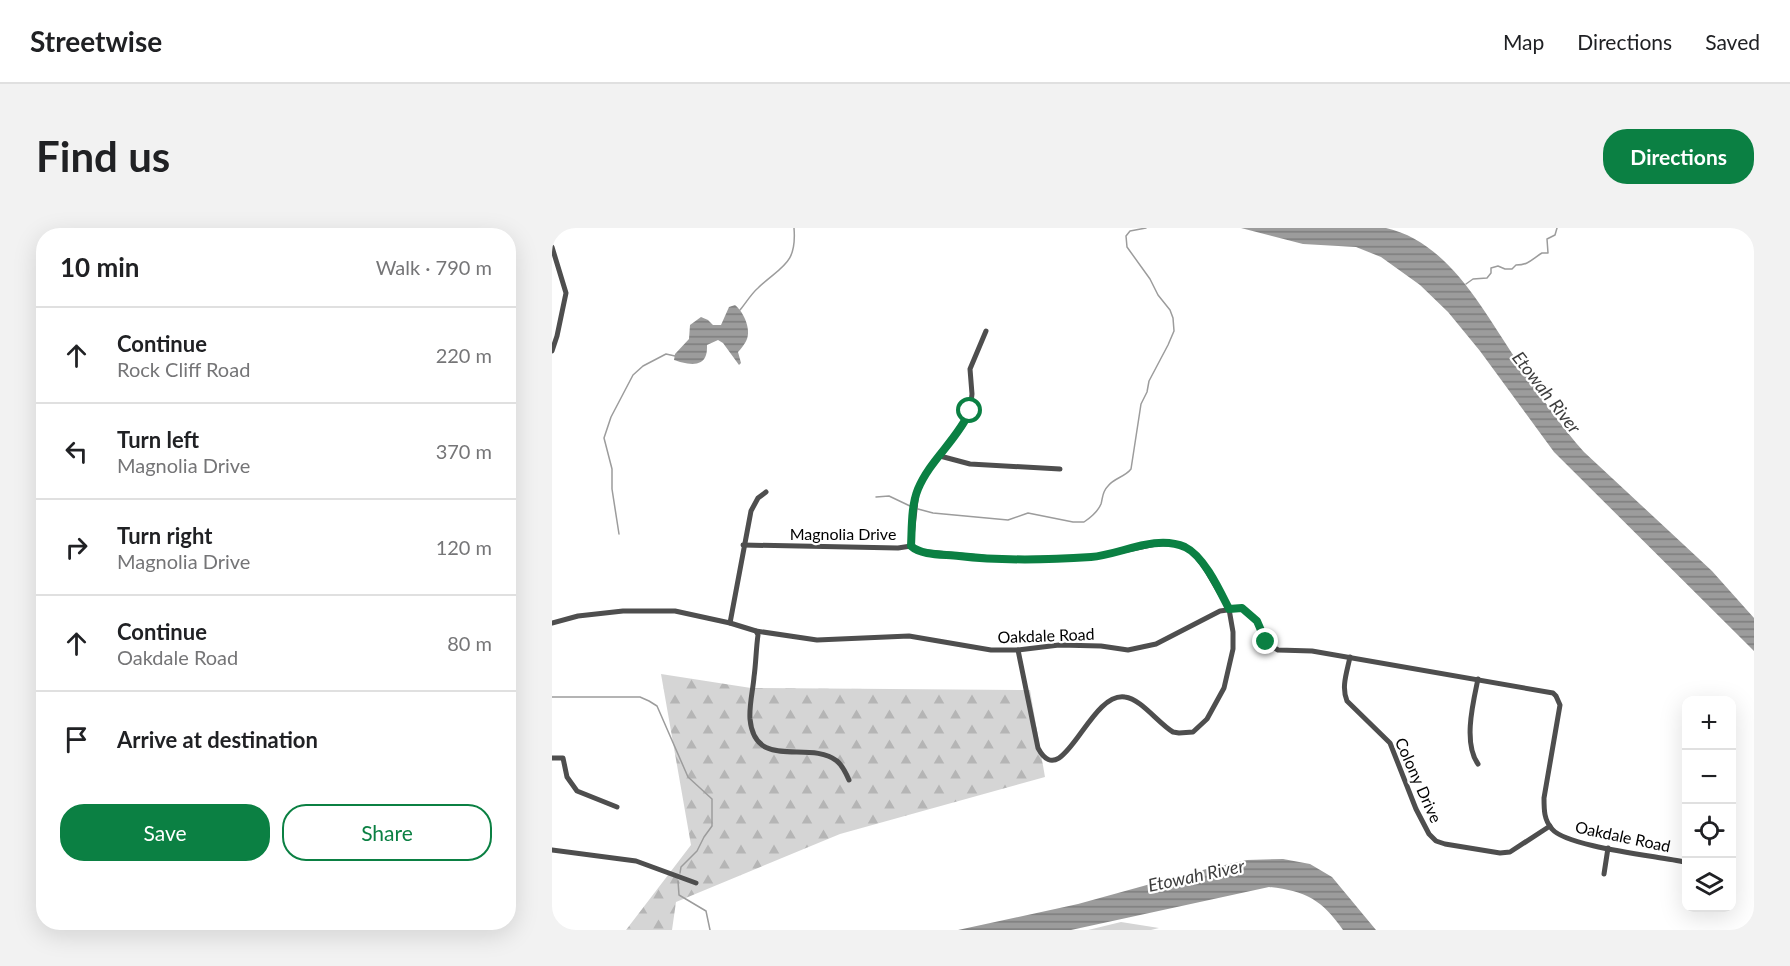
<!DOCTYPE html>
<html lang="en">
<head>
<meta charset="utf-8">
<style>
  :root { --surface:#fff; --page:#f2f2f2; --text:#202124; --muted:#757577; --line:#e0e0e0; --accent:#0b8043 }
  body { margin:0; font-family:Lato,sans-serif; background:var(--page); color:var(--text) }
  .controls { position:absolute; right:18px; bottom:18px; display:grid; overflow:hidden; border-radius:12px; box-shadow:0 6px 24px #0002 }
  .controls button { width:54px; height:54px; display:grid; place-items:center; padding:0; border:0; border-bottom:2px solid var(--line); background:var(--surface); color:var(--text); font:30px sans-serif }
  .stop { position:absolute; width:18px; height:18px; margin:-14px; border:4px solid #0b8043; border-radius:50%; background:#fff }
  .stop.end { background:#0b8043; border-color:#fff; box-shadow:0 2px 6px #0008 }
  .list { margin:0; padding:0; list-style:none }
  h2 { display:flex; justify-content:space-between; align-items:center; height:78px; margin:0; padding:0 24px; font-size:26px }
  h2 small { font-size:20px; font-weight:400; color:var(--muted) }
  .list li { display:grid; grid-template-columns:39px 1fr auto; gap:18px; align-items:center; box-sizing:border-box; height:96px; padding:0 24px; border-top:2px solid var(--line) }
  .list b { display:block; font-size:22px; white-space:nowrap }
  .list p { margin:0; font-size:20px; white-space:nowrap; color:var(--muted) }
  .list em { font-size:20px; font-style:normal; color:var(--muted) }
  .actions { display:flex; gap:12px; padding:18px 24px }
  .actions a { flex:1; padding:14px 0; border:2px solid var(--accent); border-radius:24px; text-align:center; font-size:21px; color:var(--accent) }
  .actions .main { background:var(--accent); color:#fff }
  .icon { flex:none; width:33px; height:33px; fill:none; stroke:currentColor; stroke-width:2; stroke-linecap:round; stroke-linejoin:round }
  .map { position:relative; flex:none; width:1202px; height:702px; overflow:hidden; border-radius:24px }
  header { display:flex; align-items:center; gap:36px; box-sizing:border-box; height:84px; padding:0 30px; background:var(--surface); border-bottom:2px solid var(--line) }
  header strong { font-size:28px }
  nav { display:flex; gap:33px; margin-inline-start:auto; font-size:21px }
  .intro { display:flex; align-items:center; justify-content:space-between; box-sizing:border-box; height:144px; padding:0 36px }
  h1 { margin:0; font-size:42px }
  .button { padding:15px 27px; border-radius:24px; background:var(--accent); color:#fff; font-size:21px; font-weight:700 }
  main { display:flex; gap:36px; padding:0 36px }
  aside { flex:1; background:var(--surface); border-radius:24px; box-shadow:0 6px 24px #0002 }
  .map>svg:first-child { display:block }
  .forest { fill:url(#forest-firs) }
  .park { fill:#d5d5d5 }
  .water { fill:url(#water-rules) }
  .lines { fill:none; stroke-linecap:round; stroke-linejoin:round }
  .stream { stroke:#9c9c9c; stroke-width:1.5 }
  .street { stroke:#4e4e4e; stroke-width:5 }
  .route { stroke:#0b8043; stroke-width:8 }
  .labels { text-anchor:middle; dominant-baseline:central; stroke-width:4.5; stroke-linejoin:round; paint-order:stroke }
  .street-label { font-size:16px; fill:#000; stroke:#fff }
  .water-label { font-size:18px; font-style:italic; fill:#3d3d3d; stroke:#fff }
</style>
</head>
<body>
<header>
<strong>Streetwise</strong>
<nav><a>Map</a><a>Directions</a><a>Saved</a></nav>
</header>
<div class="intro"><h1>Find us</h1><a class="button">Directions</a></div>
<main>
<aside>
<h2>10 min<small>Walk · 790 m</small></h2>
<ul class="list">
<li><svg class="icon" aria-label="ahead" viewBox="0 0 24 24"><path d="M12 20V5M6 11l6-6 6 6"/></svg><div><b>Continue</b><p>Rock Cliff Road</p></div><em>220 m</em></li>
<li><svg class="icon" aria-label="left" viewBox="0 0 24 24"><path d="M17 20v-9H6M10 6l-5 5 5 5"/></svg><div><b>Turn left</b><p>Magnolia Drive</p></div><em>370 m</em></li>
<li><svg class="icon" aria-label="right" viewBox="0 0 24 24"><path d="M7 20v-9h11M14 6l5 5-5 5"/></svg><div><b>Turn right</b><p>Magnolia Drive</p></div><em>120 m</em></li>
<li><svg class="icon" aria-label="ahead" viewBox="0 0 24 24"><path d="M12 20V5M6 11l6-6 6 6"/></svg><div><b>Continue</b><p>Oakdale Road</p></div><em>80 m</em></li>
<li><svg class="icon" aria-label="arrive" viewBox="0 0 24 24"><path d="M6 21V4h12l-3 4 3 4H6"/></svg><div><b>Arrive at destination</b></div></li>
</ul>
<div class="actions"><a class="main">Save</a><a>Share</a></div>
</aside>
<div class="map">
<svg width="1202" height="702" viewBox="0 0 1202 702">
  <defs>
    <pattern id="forest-firs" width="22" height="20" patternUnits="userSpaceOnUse" patternTransform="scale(1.5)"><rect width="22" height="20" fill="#d5d5d5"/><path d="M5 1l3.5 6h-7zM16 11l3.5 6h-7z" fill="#b5b5b5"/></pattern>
    <pattern id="water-rules" width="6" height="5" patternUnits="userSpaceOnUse" patternTransform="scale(1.5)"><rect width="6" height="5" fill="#9c9c9c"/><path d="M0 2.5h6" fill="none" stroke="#7d7d7d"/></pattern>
  </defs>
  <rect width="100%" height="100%" fill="#fff"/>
  <polygon class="forest" points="109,446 199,460 478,462 493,549 288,606 124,674 120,702 74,702 139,617"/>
  <polygon class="park" points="569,694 607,700 599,702 536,702"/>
  <g class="water">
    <path d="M689,0H834C897,14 931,83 964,131C985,163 1007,196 1032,224L1160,343L1202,390V423L1002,224L928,123L896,84L868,57L829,29L804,19L751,16Z"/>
    <path d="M183,77C192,84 201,104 193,115C191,118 189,121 186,124L189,135L187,137L171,115L166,112L155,117C155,121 155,124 154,127C150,141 131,135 122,132L123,126L137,111L138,97L149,89L156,92L161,97H169L177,79Z"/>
    <path d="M731,631L758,636L780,649L824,702H791C770,672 754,663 717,659L519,702H406L526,676L642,644L695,632Z"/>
  </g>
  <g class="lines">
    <g class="stream">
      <path d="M914,56L921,51L935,50L939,45V40L946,38L953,41H960L964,37C977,37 980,31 990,25H996L995,11L1003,7L1005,0"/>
      <path d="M188,82C194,75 199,66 206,60C229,38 245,37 242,0"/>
      <polyline points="324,269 337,268 358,278"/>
      <path d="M366,281L381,285L456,292L476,285L521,294H532C538,290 546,283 549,276C551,269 550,264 556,258C562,250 573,249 579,241L589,176L595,164L597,153L616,117L622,103L621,90L618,82L606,67L598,51L575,19L574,8L578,3L594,0"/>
      <polyline points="67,306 60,261 60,241 52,210 59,189 81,147 91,138 114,126 123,128"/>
      <polyline points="0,469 88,469 97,473 105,478 136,549 160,571 160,598 152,609 145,623 129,639 128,645"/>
      <polyline points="126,653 127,667 154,683 158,702"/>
    </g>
    <g class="street">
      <polyline points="0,19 14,65 5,108 0,123"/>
      <polyline points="388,228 418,236 508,241"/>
      <path d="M191,317L346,320L359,318L365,323L450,331L542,329L604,316H623L640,323L653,340L677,381L681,404V421L672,460L655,491L641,504L627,505L621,504C606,495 589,471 573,469C537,463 511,567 486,520L466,422"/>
      <polyline points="359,318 365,263 374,246 411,198 418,183 420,166 418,141 434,103"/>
      <path d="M0,395L26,388L71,383H123L178,395L204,403L265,412L357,408L439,422H466L507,417L549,418L576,422L604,416L668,383L690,380L705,392L713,414L726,422L760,423L1001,465L1004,468L1008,477L992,570C992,582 992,592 1000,601C1015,619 1105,628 1132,634L1134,638"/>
      <polyline points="178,395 199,283 206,270 214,264"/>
      <path d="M204,403L206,407C204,421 204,435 202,449C201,462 197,477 198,491C203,544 257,511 285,533C291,538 294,545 297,552"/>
      <path d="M798,429C795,444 789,459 795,473L838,515L864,581L877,606L884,613L893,616L948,625L958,624L998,598"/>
      <path d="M926,451C921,475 911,515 926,536"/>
      <polyline points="0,530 11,530 15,549 25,563 65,579"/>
      <polyline points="0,622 84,633 144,655"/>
      <polyline points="1052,646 1056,620"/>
      <polyline points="1134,661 1134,647"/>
    </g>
  </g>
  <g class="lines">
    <path class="route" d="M418,183C405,212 378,232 366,261C359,278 360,300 359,318C370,328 392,326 407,328C450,333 495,332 539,329C568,327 603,306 633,319C652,328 668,363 677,381L690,380L705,393L714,414"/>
  </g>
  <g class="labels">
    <g class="street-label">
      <text x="291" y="305">Magnolia Drive</text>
      <text transform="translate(494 407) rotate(-2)">Oakdale Road</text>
      <text transform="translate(867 552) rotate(66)">Colony Drive</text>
      <text transform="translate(1071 608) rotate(12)">Oakdale Road</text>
    </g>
    <g class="water-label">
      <text transform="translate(995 164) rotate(52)">Etowah River</text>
      <text transform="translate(644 647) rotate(-12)">Etowah River</text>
    </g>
  </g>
</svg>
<div class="controls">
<button>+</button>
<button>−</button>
<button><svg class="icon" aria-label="locate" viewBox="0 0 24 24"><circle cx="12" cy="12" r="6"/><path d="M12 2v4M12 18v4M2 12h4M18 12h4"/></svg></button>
<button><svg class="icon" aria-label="layers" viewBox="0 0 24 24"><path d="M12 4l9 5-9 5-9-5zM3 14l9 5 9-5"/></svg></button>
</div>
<div class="stop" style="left:418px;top:183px"></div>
<div class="stop end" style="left:714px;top:414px"></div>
</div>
</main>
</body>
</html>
